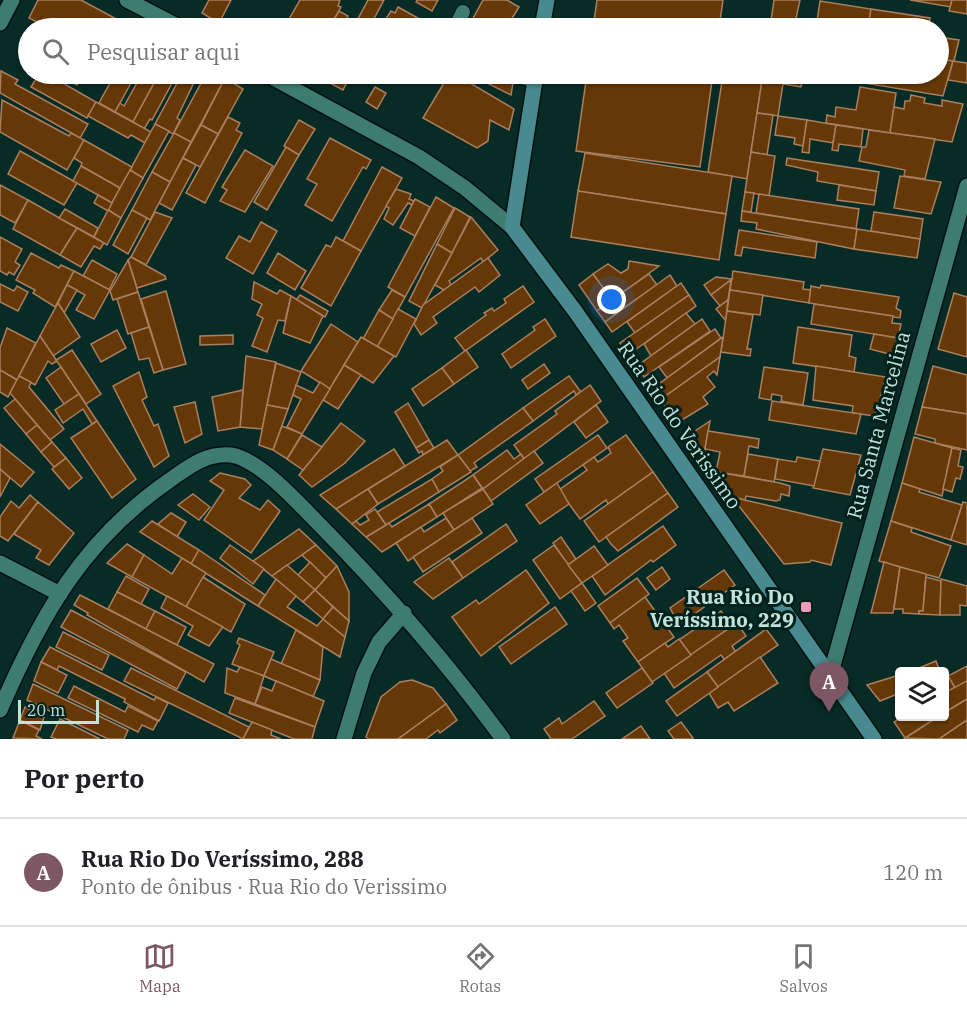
<!DOCTYPE html>
<html lang="pt">
<head>
<meta charset="utf-8">
<style>
  :root { --surface:#fff; --page:#f6f6f6; --text:#202124; --muted:#757577; --line:#e0e0e0; --accent:#7e5765 }
  body { margin:0; font-family:"IBM Plex Serif",serif; background:var(--page); color:var(--text) }
  .controls { position:absolute; right:18px; bottom:18px; display:grid; overflow:hidden; border-radius:6px; box-shadow:0 2px 4px #0004 }
  .controls button { width:54px; height:54px; display:grid; place-items:center; padding:0; border:0; border-bottom:2px solid var(--line); background:var(--surface); color:var(--text); font:30px sans-serif }
  .scale { position:absolute; left:18px; bottom:15px; width:81px; box-sizing:border-box; padding-left:6px; border:3px solid #c2e1d9; border-top:0; font-size:16px; line-height:21px; white-space:nowrap; color:#c2e1d9; -webkit-text-stroke:4px #00211c; paint-order:stroke }
  .you { position:absolute; left:612px; top:300px; width:21px; height:21px; margin:-15px; border:4px solid #fff; border-radius:50%; background:#1a73e8; box-shadow:0 0 0 9px #1a73e833 }
  .badge { display:grid; place-items:center; width:39px; height:39px; border-radius:50%; background:var(--accent); color:#fff; font-size:20px; font-weight:700 }
  .pin { position:absolute; translate:-50% -50px; filter:drop-shadow(0 2px 3px #0008) }
  .pin::after { content:''; position:absolute; top:32px; width:21px; height:18px; background:inherit; clip-path:polygon(0 0,100% 0,50% 100%) }
  .list { margin:0; padding:0; list-style:none }
  h2 { display:flex; justify-content:space-between; align-items:center; height:78px; margin:0; padding:0 24px; font-size:26px }
  h2 small { font-size:20px; font-weight:400; color:var(--muted) }
  .list li { display:grid; grid-template-columns:39px 1fr auto; gap:18px; align-items:center; box-sizing:border-box; height:108px; padding:0 24px; border-top:2px solid var(--line) }
  .list b { display:block; font-size:22px; white-space:nowrap }
  .list p { margin:0; font-size:20px; white-space:nowrap; color:var(--muted) }
  .list em { font-size:20px; font-style:normal; color:var(--muted) }
  .icon { flex:none; width:33px; height:33px; fill:none; stroke:currentColor; stroke-width:2; stroke-linecap:round; stroke-linejoin:round }
  .map { position:relative; flex:none; width:967px; height:739px; overflow:hidden }
  .search { position:absolute; background:var(--surface); box-shadow:0 2px 4px #0004; left:18px; right:18px; top:18px; height:66px; display:flex; align-items:center; gap:15px; box-sizing:border-box; padding:0 21px; border-radius:33px; color:var(--muted); font-size:22px }
  .sheet { height:186px; background:var(--surface) }
  nav { display:flex; justify-content:space-around; align-items:center; box-sizing:border-box; height:84px; border-top:2px solid var(--line); background:var(--surface); font-size:16px; color:var(--muted) }
  nav a { display:grid; justify-items:center; gap:3px }
  nav .on { color:var(--accent) }
  .map>svg:first-child { display:block }
  .building { fill:#663808; stroke:#a87f5f; stroke-width:1.5 }
  .lines { fill:none; stroke-linecap:round; stroke-linejoin:round }
  .lane-casing { stroke:#01120e; stroke-width:16 }
  .street-casing { stroke:#01120e; stroke-width:18 }
  .secondary-casing { stroke:#01120e; stroke-width:18 }
  .lane { stroke:#3e7c70; stroke-width:14 }
  .street { stroke:#3e7c70; stroke-width:15 }
  .secondary { stroke:#488a90; stroke-width:15 }
  .poi-dot { fill:#f09ab5; stroke:#00211c; stroke-width:2 }
  .labels { text-anchor:middle; dominant-baseline:central; stroke-width:6; stroke-linejoin:round; paint-order:stroke }
  .street-label { font-size:20px; fill:#c2e1d9; stroke:#00211c }
  .poi-label { font-size:20px; font-weight:bold; fill:#c2e1d9; stroke:#00211c; text-anchor:end }
</style>
</head>
<body>
<div class="map">
<svg width="967" height="739" viewBox="0 0 967 739">
  <rect width="100%" height="100%" fill="#092b25"/>
  <g class="building">
    <polygon points="38,0 81,0 122,22 118,28 49,28 29,18"/>
    <polygon points="209,0 231,0 219,23 202,13"/>
    <polygon points="300,0 340,0 338,6 341,7 329,28 284,28"/>
    <polygon points="368,0 384,0 369,28 353,28"/>
    <polygon points="417,0 438,0 432,11 416,2"/>
    <polygon points="483,0 507,0 519,7 511,20 518,24 516,28 477,28 470,24"/>
    <polygon points="597,0 723,0 719,28 593,28"/>
    <polygon points="774,0 800,0 795,23 812,25 812,28 770,28"/>
    <polygon points="910,0 952,0 951,7"/>
    <polygon points="952,0 967,0 967,14 949,11"/>
    <polygon points="820,1 871,9 868,28 816,28"/>
    <polygon points="398,7 425,22 422,28 380,28 391,11 395,13"/>
    <polygon points="871,9 930,18 929,28 868,28"/>
    <polygon points="339,11 348,16 342,28 329,28"/>
    <polygon points="938,37 959,40 954,61 938,59"/>
    <polygon points="938,59 953,61 943,96 864,83 865,74 938,74"/>
    <polygon points="953,61 967,63 967,83 948,80"/>
    <polygon points="1,71 18,80 15,84 88,124 80,138 0,93"/>
    <polygon points="39,74 47,74 96,102 87,118 31,87"/>
    <polygon points="56,74 83,74 77,85"/>
    <polygon points="115,74 136,74 115,112 99,103"/>
    <polygon points="142,74 159,74 133,122 115,112 120,103 124,106"/>
    <polygon points="159,74 177,74 152,120 150,119 144,129 133,122"/>
    <polygon points="182,74 198,74 177,118 180,120 173,134 155,124"/>
    <polygon points="206,74 216,74 225,78 191,142 174,133"/>
    <polygon points="329,74 351,74 343,90 326,81"/>
    <polygon points="441,74 455,74 514,109 509,130 490,120 488,141 477,148 423,118 444,83 437,79"/>
    <polygon points="469,74 494,74 513,83 511,95"/>
    <polygon points="587,74 713,74 700,167 576,151"/>
    <polygon points="715,74 763,74 747,179 708,172 722,81 714,79"/>
    <polygon points="763,74 803,78 801,87 783,84 778,116 757,113"/>
    <polygon points="225,78 243,89 218,134 201,125"/>
    <polygon points="375,87 386,93 377,109 366,102"/>
    <polygon points="860,87 896,93 890,133 826,123 827,115 835,117 836,107 856,110"/>
    <polygon points="911,95 925,98 924,103 942,106 942,100 963,104 952,142 890,133 894,107 904,109 905,101 910,101"/>
    <polygon points="2,100 69,136 71,133 84,140 67,170 0,132"/>
    <polygon points="96,102 151,132 145,143 131,135 128,138 88,116"/>
    <polygon points="757,113 773,115 767,155 751,152"/>
    <polygon points="778,116 807,120 803,146 794,144 795,138 775,135"/>
    <polygon points="228,117 240,123 236,130 242,133 205,203 186,193"/>
    <polygon points="299,120 315,129 299,155 284,146"/>
    <polygon points="807,120 836,125 833,143 810,139 809,153 802,152"/>
    <polygon points="155,124 169,131 143,178 130,170"/>
    <polygon points="201,125 218,134 200,167 183,158"/>
    <polygon points="836,125 863,129 861,147 839,144 838,151 832,150"/>
    <polygon points="869,130 935,139 925,179 904,176 905,170 859,161 862,147 866,147"/>
    <polygon points="174,133 191,142 170,182 152,172"/>
    <polygon points="330,138 371,160 366,169 363,167 332,221 305,205 317,184 307,179"/>
    <polygon points="84,140 132,167 120,188 81,166 82,163 74,158"/>
    <polygon points="286,147 299,155 267,210 254,202"/>
    <polygon points="245,150 273,166 245,212 220,201 227,190 222,187"/>
    <polygon points="20,151 77,183 64,205 8,174"/>
    <polygon points="751,152 775,156 769,196 745,192"/>
    <polygon points="585,153 732,176 726,214 578,191"/>
    <polygon points="183,158 196,165 172,210 159,203"/>
    <polygon points="787,158 879,172 876,191 817,181 818,172 786,165"/>
    <polygon points="81,166 120,188 112,203 73,181"/>
    <polygon points="382,167 402,178 361,251 343,241"/>
    <polygon points="130,170 143,178 121,218 108,210"/>
    <polygon points="152,172 170,182 150,220 132,210"/>
    <polygon points="900,176 941,182 931,214 894,208"/>
    <polygon points="0,185 28,200 15,223 0,215"/>
    <polygon points="839,185 876,191 874,205 837,200"/>
    <polygon points="396,189 411,194 409,199 414,201 412,205 408,203 393,225 384,219 389,208 386,206"/>
    <polygon points="578,191 726,214 719,260 571,237"/>
    <polygon points="745,192 754,193 751,212 742,211"/>
    <polygon points="759,194 859,209 856,229 756,213"/>
    <polygon points="98,195 112,203 108,211 94,203"/>
    <polygon points="436,197 454,208 405,297 388,287"/>
    <polygon points="415,199 430,207 415,236 400,228"/>
    <polygon points="28,200 77,228 60,255 13,229"/>
    <polygon points="455,208 470,217 452,253 437,244"/>
    <polygon points="65,209 98,228 94,237 59,218"/>
    <polygon points="108,210 121,218 107,245 94,237"/>
    <polygon points="132,210 147,218 128,254 113,245"/>
    <polygon points="742,211 857,229 854,249 756,229 757,223 741,221"/>
    <polygon points="155,212 172,218 146,265 131,257"/>
    <polygon points="874,212 923,219 920,239 871,231"/>
    <polygon points="471,217 498,250 483,262 481,258 449,281 451,285 444,290 435,285"/>
    <polygon points="261,222 277,231 253,274 226,258 239,236 250,242"/>
    <polygon points="77,228 104,243 100,249 94,246 81,267 60,255"/>
    <polygon points="857,229 920,239 917,258 854,249"/>
    <polygon points="739,230 817,242 815,258 743,247 741,256 735,255"/>
    <polygon points="0,237 22,249 15,262 20,265 14,275 9,272 7,275 0,271"/>
    <polygon points="336,237 361,251 331,306 301,288 326,245 331,247"/>
    <polygon points="437,244 452,253 422,308 409,301"/>
    <polygon points="31,253 59,268 61,265 74,271 55,307 33,293 35,290 16,280"/>
    <polygon points="278,253 306,271 295,290 267,273"/>
    <polygon points="131,257 165,276 166,279 137,288 128,260"/>
    <polygon points="488,258 500,275 479,292 475,287 433,317 437,323 421,335 414,324 423,305"/>
    <polygon points="92,260 117,274 109,290 83,276"/>
    <polygon points="128,260 138,292 113,300 110,291"/>
    <polygon points="629,261 659,266 612,300 593,274 608,264 621,273 628,269"/>
    <polygon points="74,271 110,290 94,319 76,310 85,295 67,285"/>
    <polygon points="733,271 804,282 803,289 811,290 809,303 730,290"/>
    <polygon points="593,274 612,300 597,311 579,285"/>
    <polygon points="649,274 657,285 619,311 612,300"/>
    <polygon points="670,275 677,286 612,332 605,322"/>
    <polygon points="716,277 732,279 711,295 704,285"/>
    <polygon points="731,280 728,300 720,306 711,295"/>
    <polygon points="254,282 277,294 280,290 291,296 285,321 278,320 267,352 252,346 263,318 257,315 262,304 252,299"/>
    <polygon points="681,283 689,295 635,333 627,322"/>
    <polygon points="0,284 14,291 17,286 28,292 18,311 0,302"/>
    <polygon points="67,285 77,290 64,313 58,303"/>
    <polygon points="821,285 899,297 896,308 901,311 900,318 809,303 811,286 820,288"/>
    <polygon points="523,286 534,302 465,351 455,338 486,315 484,313 492,308 494,311 506,303 504,299"/>
    <polygon points="392,290 405,297 393,319 379,310"/>
    <polygon points="730,290 763,295 760,315 727,311"/>
    <polygon points="166,291 186,364 163,370 141,299"/>
    <polygon points="138,292 149,327 128,334 117,299"/>
    <polygon points="954,293 967,297 967,357 938,349"/>
    <polygon points="300,295 328,311 325,317 296,300"/>
    <polygon points="689,295 696,306 628,355 620,343"/>
    <polygon points="291,296 323,316 310,343 283,333"/>
    <polygon points="612,300 619,311 605,322 597,311"/>
    <polygon points="728,300 726,319 725,320 716,309"/>
    <polygon points="58,303 80,337 53,356 40,336"/>
    <polygon points="814,304 893,316 892,323 901,324 898,338 811,324"/>
    <polygon points="398,309 416,319 396,357 377,347"/>
    <polygon points="379,310 393,319 377,347 363,339"/>
    <polygon points="727,311 753,315 747,349 751,349 750,356 721,352"/>
    <polygon points="686,313 695,324 651,356 644,344"/>
    <polygon points="545,319 556,336 511,368 502,354 535,330 533,327"/>
    <polygon points="702,319 710,331 644,377 637,366"/>
    <polygon points="331,324 358,342 330,389 301,371"/>
    <polygon points="149,327 163,370 154,373 149,358 139,360 131,333"/>
    <polygon points="798,327 852,335 849,356 856,358 854,372 793,363"/>
    <polygon points="7,328 36,343 17,380 0,370 0,348"/>
    <polygon points="715,329 721,338 667,378 659,367"/>
    <polygon points="117,330 126,348 101,362 91,344"/>
    <polygon points="874,334 898,338 893,355 870,349"/>
    <polygon points="233,335 233,344 200,345 200,336"/>
    <polygon points="40,336 57,361 52,364 48,361 35,385 19,376"/>
    <polygon points="361,337 394,356 373,383 344,365"/>
    <polygon points="723,337 720,357 660,400 652,389"/>
    <polygon points="72,350 101,394 86,404 56,360"/>
    <polygon points="466,350 478,367 454,384 442,368"/>
    <polygon points="246,356 276,362 262,429 240,427"/>
    <polygon points="720,357 717,375 714,371 707,377 715,387 703,397 708,404 677,423 660,400"/>
    <polygon points="276,363 301,372 288,409 267,405"/>
    <polygon points="544,364 550,373 528,389 522,380"/>
    <polygon points="344,365 361,375 338,409 323,400"/>
    <polygon points="816,366 886,377 875,416 852,413 853,406 813,400"/>
    <polygon points="933,366 967,375 967,414 922,407"/>
    <polygon points="61,367 79,394 64,404 46,378"/>
    <polygon points="764,367 808,373 803,405 781,401 782,396 772,394 771,400 759,398"/>
    <polygon points="442,368 454,384 423,406 412,389"/>
    <polygon points="0,370 17,380 8,397 0,392"/>
    <polygon points="139,372 147,397 142,400 154,426 158,424 169,456 154,467 113,386"/>
    <polygon points="19,376 31,382 29,387 64,429 50,440 10,393"/>
    <polygon points="569,376 581,392 576,395 574,391 533,421 523,408"/>
    <polygon points="320,382 330,389 302,434 287,427 301,399 293,395 296,385 313,393"/>
    <polygon points="590,385 601,401 524,459 514,445 557,414 555,411"/>
    <polygon points="243,390 240,427 218,431 212,397"/>
    <polygon points="79,394 97,421 92,424 83,409 63,423 55,410"/>
    <polygon points="15,399 37,425 26,434 4,408"/>
    <polygon points="772,401 861,414 856,434 769,420"/>
    <polygon points="195,402 202,434 185,443 174,407"/>
    <polygon points="408,403 429,440 416,448 395,412"/>
    <polygon points="267,405 288,409 273,450 259,445"/>
    <polygon points="596,405 608,422 586,438 574,422"/>
    <polygon points="922,407 967,414 967,450 935,443 935,439 915,434"/>
    <polygon points="523,408 533,421 474,463 477,467 470,471 458,455"/>
    <polygon points="97,421 136,479 112,498 71,438"/>
    <polygon points="710,421 705,449 704,461 686,437"/>
    <polygon points="341,423 365,441 345,463 312,487 299,475"/>
    <polygon points="37,425 52,442 41,452 26,434"/>
    <polygon points="282,426 302,434 287,459 273,450"/>
    <polygon points="708,431 759,439 758,448 749,446 744,476 716,472 720,452 705,449"/>
    <polygon points="302,435 322,447 303,470 287,459"/>
    <polygon points="598,435 607,448 544,492 535,479"/>
    <polygon points="626,435 653,472 608,504 606,500 580,519 559,490 587,470 583,465 594,457 598,462 611,453 608,447"/>
    <polygon points="914,437 952,448 942,496 902,483"/>
    <polygon points="429,440 434,448 423,455 422,451 419,453 416,448"/>
    <polygon points="447,440 458,455 378,504 368,489"/>
    <polygon points="52,442 66,458 54,467 41,452"/>
    <polygon points="0,444 34,472 21,487 0,469"/>
    <polygon points="952,448 961,450 958,466 963,467 960,479 956,478 952,492 943,489"/>
    <polygon points="394,449 405,466 368,489 336,509 320,495"/>
    <polygon points="823,449 861,455 850,495 813,488"/>
    <polygon points="507,450 514,459 521,454 524,459 483,489 473,475"/>
    <polygon points="534,451 543,463 491,501 483,489"/>
    <polygon points="748,454 778,459 774,482 744,476"/>
    <polygon points="458,455 471,472 439,492 432,479 443,471 440,467"/>
    <polygon points="797,457 820,461 814,486 775,479 778,459 796,462"/>
    <polygon points="66,458 82,478 69,489 52,469"/>
    <polygon points="0,469 10,478 0,497"/>
    <polygon points="711,471 780,483 790,486 789,496 781,494 780,500 776,501 746,496 745,500 732,497"/>
    <polygon points="653,472 668,493 599,542 584,521"/>
    <polygon points="220,473 245,479 251,485 239,498 260,510 268,500 280,511 251,553 204,520 224,490 210,481"/>
    <polygon points="473,475 482,488 437,517 429,504"/>
    <polygon points="432,479 439,492 386,525 377,512"/>
    <polygon points="557,483 569,504 540,524 526,505"/>
    <polygon points="902,483 920,489 919,492 962,505 951,540 891,521"/>
    <polygon points="368,489 378,504 352,524 336,509"/>
    <polygon points="483,489 493,504 454,530 443,513"/>
    <polygon points="668,493 678,507 618,551 611,544 606,537"/>
    <polygon points="193,494 210,507 199,520 178,505"/>
    <polygon points="30,495 38,502 8,541 0,536 0,517 11,501 19,508"/>
    <polygon points="732,497 842,523 831,565 811,560 810,562 784,564"/>
    <polygon points="38,502 74,533 49,565 36,558 41,550 14,534"/>
    <polygon points="963,502 967,503 967,545 951,540"/>
    <polygon points="429,504 437,517 382,552 366,537 389,523 392,527"/>
    <polygon points="375,509 386,525 366,537 352,524 356,521 360,525 369,520 366,515"/>
    <polygon points="171,513 186,522 177,537 158,524"/>
    <polygon points="446,518 454,530 408,561 396,543 421,527 424,532"/>
    <polygon points="472,518 482,533 423,572 413,557"/>
    <polygon points="152,521 199,550 191,564 140,532"/>
    <polygon points="891,521 912,528 911,532 951,546 939,578 879,561"/>
    <polygon points="506,524 517,541 463,578 452,562"/>
    <polygon points="663,526 676,545 653,562 651,560 605,595 592,576"/>
    <polygon points="299,529 316,545 272,576 253,561"/>
    <polygon points="561,537 576,559 568,565 553,543"/>
    <polygon points="127,544 144,555 132,577 107,563"/>
    <polygon points="230,545 264,569 253,584 220,558"/>
    <polygon points="316,545 337,566 326,578 302,555"/>
    <polygon points="554,545 582,583 560,599 533,560"/>
    <polygon points="594,546 608,565 582,583 568,565"/>
    <polygon points="199,550 265,595 258,606 191,564"/>
    <polygon points="144,555 172,574 182,558 206,573 186,607 132,577"/>
    <polygon points="449,558 463,578 433,599 414,582"/>
    <polygon points="310,562 326,578 315,590 298,575"/>
    <polygon points="884,562 900,567 893,613 871,613"/>
    <polygon points="287,565 315,590 303,602 272,576"/>
    <polygon points="337,566 349,592 349,621 315,590"/>
    <polygon points="662,567 670,579 656,590 647,578"/>
    <polygon points="900,567 926,574 923,611 919,611 919,614 903,613 903,609 894,609"/>
    <polygon points="526,570 549,603 481,656 452,617 476,600 479,604"/>
    <polygon points="724,570 735,585 679,625 670,608"/>
    <polygon points="126,576 149,589 141,604 117,592"/>
    <polygon points="203,577 245,604 231,632 186,607"/>
    <polygon points="926,577 941,581 940,615 919,614 919,611 923,611"/>
    <polygon points="637,578 649,594 610,623 598,606"/>
    <polygon points="276,579 296,596 287,607 317,626 323,619 345,637 340,657 258,606"/>
    <polygon points="941,579 967,586 967,606 960,605 960,615 940,615"/>
    <polygon points="582,583 596,603 585,611 571,591"/>
    <polygon points="315,590 333,607 323,619 303,602"/>
    <polygon points="117,592 155,611 146,629 108,609"/>
    <polygon points="80,595 214,664 204,682 87,615 88,613 74,605"/>
    <polygon points="167,596 223,627 209,646 188,635 193,626 161,608"/>
    <polygon points="645,597 674,637 638,662 623,641 628,638 619,625 614,629 610,623"/>
    <polygon points="333,607 349,621 345,637 323,619"/>
    <polygon points="555,607 567,624 511,664 499,647"/>
    <polygon points="71,610 186,672 177,689 61,627"/>
    <polygon points="155,611 186,627 177,645 146,629"/>
    <polygon points="721,611 732,626 691,655 679,640"/>
    <polygon points="737,623 746,636 732,646 736,652 725,660 721,655 674,688 664,673"/>
    <polygon points="766,629 778,645 718,687 707,672"/>
    <polygon points="296,630 323,647 320,680 281,664"/>
    <polygon points="63,632 109,655 102,670 56,647"/>
    <polygon points="239,638 274,652 264,676 232,664 240,645 237,643"/>
    <polygon points="679,639 691,655 652,682 638,662 665,643 668,647"/>
    <polygon points="50,647 154,700 156,697 168,703 159,721 124,702 125,699 59,666 57,670 41,662"/>
    <polygon points="760,657 778,683 734,711 728,702 718,708 709,693"/>
    <polygon points="271,659 320,680 313,697 264,676"/>
    <polygon points="936,661 940,672 909,672"/>
    <polygon points="41,662 67,675 58,693 34,681"/>
    <polygon points="967,666 967,681 955,688 948,676"/>
    <polygon points="240,667 264,676 255,704 225,693 227,668 237,672"/>
    <polygon points="131,668 249,727 243,739 124,681"/>
    <polygon points="642,668 653,683 617,708 606,693"/>
    <polygon points="707,672 718,687 677,716 666,701"/>
    <polygon points="947,674 955,688 944,693 944,675"/>
    <polygon points="896,676 900,693 880,701 867,685"/>
    <polygon points="412,680 433,688 446,704 398,739 369,739 366,737 381,697 400,682"/>
    <polygon points="276,681 324,701 315,727 255,704 262,687 272,691"/>
    <polygon points="967,681 967,699 944,713 944,693"/>
    <polygon points="33,684 128,730 124,739 108,739 27,700"/>
    <polygon points="74,686 125,712 128,706 158,721 153,730 142,725 138,732 68,698"/>
    <polygon points="235,698 315,727 312,739 294,739 229,713"/>
    <polygon points="967,699 967,720 939,739 905,738 939,716 944,716 944,713"/>
    <polygon points="594,701 605,716 572,739 551,739 544,729 559,718 562,724"/>
    <polygon points="446,704 457,720 440,733 438,730 426,739 398,739"/>
    <polygon points="25,707 44,717 40,730 20,720"/>
    <polygon points="904,716 939,716 905,738 894,722"/>
    <polygon points="60,719 100,739 56,739 51,737"/>
    <polygon points="20,720 39,730 36,736 42,739 13,738"/>
    <polygon points="967,720 967,739 939,739"/>
    <polygon points="252,722 272,730 271,735 281,739 243,739"/>
    <polygon points="681,722 693,738 693,739 674,739 668,731"/>
    <polygon points="641,726 650,739 622,739"/>
  </g>
  <g class="lines">
    <defs>
      <g id="lane">
        <polyline points="455,28 463,12"/>
        <polyline points="514,74 534,81"/>
      </g>
      <g id="street">
        <polyline points="127,0 181,28"/>
        <polyline points="0,23 12,0"/>
        <polyline points="266,74 419,157 465,188 512,227"/>
        <polyline points="0,563 60,594"/>
        <polyline points="830,676 967,186"/>
        <path d="M0,710C41,615 83,540 170,480C190,466 206,453 231,455C259,459 297,502 317,522C384,590 446,661 503,739"/>
        <polyline points="344,739 364,673 379,642 404,613"/>
      </g>
      <g id="secondary">
        <polyline points="542,28 547,0"/>
        <polyline points="536,74 512,227 575,311 874,739"/>
      </g>
    </defs>
    <use href="#lane" class="lane-casing"/>
    <use href="#street" class="street-casing"/>
    <use href="#secondary" class="secondary-casing"/>
    <use href="#lane" class="lane"/>
    <use href="#street" class="street"/>
    <use href="#secondary" class="secondary"/>
  </g>
  <rect class="poi-dot" x="800" y="601" width="12" height="12" rx="3"/>
  <g class="labels">
    <g class="street-label">
      <text transform="translate(680 425) rotate(55)">Rua Rio do Verissimo</text>
      <text transform="translate(878 425) rotate(-75)">Rua Santa Marcelina</text>
    </g>
    <g class="poi-label">
      <text x="794" y="596">Rua Rio Do<tspan x="794" dy="23">Veríssimo, 229</tspan></text>
    </g>
  </g>
</svg>
<div class="controls">
<button><svg class="icon" aria-label="layers" viewBox="0 0 24 24"><path d="M12 4l9 5-9 5-9-5zM3 14l9 5 9-5"/></svg></button>
</div>
<div class="scale">20 m</div>
<div class="you"></div>
<div class="pin badge" style="left:829px;top:712px">A</div>
<div class="search"><svg class="icon" aria-label="search" viewBox="0 0 24 24"><circle cx="10" cy="10" r="6"/><path d="M15 15l6 6"/></svg>Pesquisar aqui</div>
</div>
<section class="sheet">
<h2>Por perto<small></small></h2>
<ul class="list">
<li><span class="badge">A</span><div><b>Rua Rio Do Veríssimo, 288</b><p>Ponto de ônibus · Rua Rio do Verissimo</p></div><em>120 m</em></li>
</ul>
</section>
<nav>
<a class="on"><svg class="icon" aria-label="map" viewBox="0 0 24 24"><path d="M3 6l6-2 6 2 6-2v14l-6 2-6-2-6 2zM9 4v14M15 6v14"/></svg>Mapa</a>
<a><svg class="icon" aria-label="directions" viewBox="0 0 24 24"><path d="M12 3l9 9-9 9-9-9zM9 14v-3h6M13 9l2 2-2 2"/></svg>Rotas</a>
<a><svg class="icon" aria-label="saved" viewBox="0 0 24 24"><path d="M7 4h10v16l-5-4-5 4z"/></svg>Salvos</a>
</nav>
</body>
</html>
